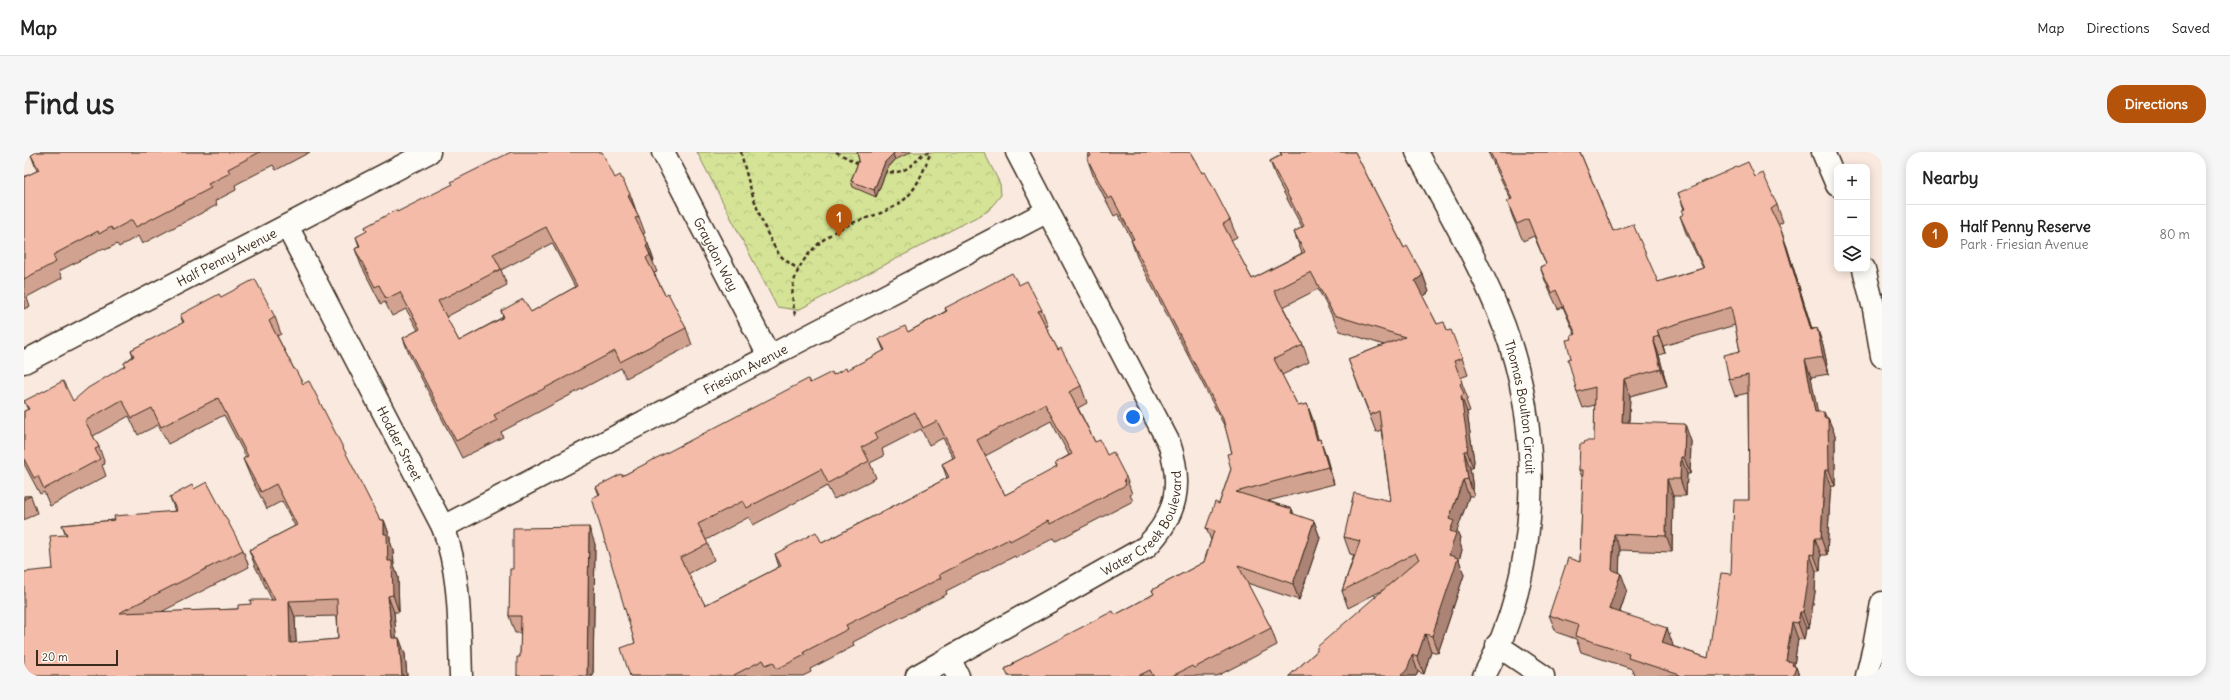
<!DOCTYPE html>
<html lang="en">
<head>
<meta charset="utf-8">
<style>
  :root { --surface:#fff; --page:#f6f6f6; --text:#222; --muted:#767676; --line:#e0e0e0; --accent:#b45309 }
  body { margin:0; font-family:Delius,sans-serif; background:var(--page); color:var(--text) }
  .controls { position:absolute; right:12px; top:12px; display:grid; overflow:hidden; border-radius:8px; box-shadow:0 2px 10px #0003 }
  .controls button { width:36px; height:36px; display:grid; place-items:center; padding:0; border:0; border-bottom:1px solid var(--line); background:var(--surface); color:var(--text); font:20px sans-serif }
  .scale { position:absolute; left:12px; bottom:10px; width:82px; box-sizing:border-box; padding-left:4px; border:2px solid #3b2a1e; border-top:0; font-size:11px; line-height:14px; white-space:nowrap; color:#3b2a1e; -webkit-text-stroke:3px #fdfcf7; paint-order:stroke }
  .you { position:absolute; left:1109px; top:265px; width:14px; height:14px; margin:-10px; border:3px solid #fff; border-radius:50%; background:#1a73e8; box-shadow:0 0 0 6px #1a73e833 }
  .badge { display:grid; place-items:center; width:26px; height:26px; border-radius:50%; background:var(--accent); color:#fff; font-size:13px; font-weight:700 }
  .pin { position:absolute; translate:-50% -33px; filter:drop-shadow(0 1px 2px #0008) }
  .pin::after { content:''; position:absolute; top:21px; width:14px; height:12px; background:inherit; clip-path:polygon(0 0,100% 0,50% 100%) }
  .list { margin:0; padding:0; list-style:none }
  h2 { display:flex; justify-content:space-between; align-items:center; height:52px; margin:0; padding:0 16px; font-size:17px }
  h2 small { font-size:13px; font-weight:400; color:var(--muted) }
  .list li { display:grid; grid-template-columns:26px 1fr auto; gap:12px; align-items:center; box-sizing:border-box; height:60px; padding:0 16px; border-top:1px solid var(--line) }
  .list b { display:block; font-size:15px; white-space:nowrap }
  .list p { margin:0; font-size:13px; white-space:nowrap; color:var(--muted) }
  .list em { font-size:13px; font-style:normal; color:var(--muted) }
  .icon { flex:none; width:22px; height:22px; fill:none; stroke:currentColor; stroke-width:2; stroke-linecap:round; stroke-linejoin:round }
  .map { position:relative; flex:none; width:1858px; height:524px; overflow:hidden; border-radius:16px }
  header { display:flex; align-items:center; gap:24px; box-sizing:border-box; height:56px; padding:0 20px; background:var(--surface); border-bottom:1px solid var(--line) }
  header strong { font-size:19px }
  nav { display:flex; gap:22px; margin-inline-start:auto; font-size:14px }
  .intro { display:flex; align-items:center; justify-content:space-between; box-sizing:border-box; height:96px; padding:0 24px }
  h1 { margin:0; font-size:28px }
  .button { padding:10px 18px; border-radius:16px; background:var(--accent); color:#fff; font-size:14px; font-weight:700 }
  main { display:flex; gap:24px; padding:0 24px }
  aside { flex:1; background:var(--surface); border-radius:16px; box-shadow:0 2px 10px #0003 }
  .map>svg:first-child { display:block }
  .forest { fill:url(#forest-crowns); stroke:#88865a }
  .lines { fill:none; stroke-linecap:round; stroke-linejoin:round }
  .street-casing { stroke:#3b2a1e; stroke-width:25 }
  .secondary-casing { stroke:#3b2a1e; stroke-width:25 }
  .path { stroke:#3b2a1e; stroke-width:2.5; stroke-dasharray:4 3; stroke-linecap:butt }
  .street { stroke:#fdfcf7; stroke-width:22 }
  .secondary { stroke:#fdfcf7; stroke-width:22 }
  .wall { fill:#d2a290; stroke:#3b2a1e; fill-rule:evenodd }
  .shaded-wall { fill:#ab8476; stroke:#3b2a1e }
  .building { fill:#f4bca8; stroke:#3b2a1e; fill-rule:evenodd }
  .labels { text-anchor:middle; dominant-baseline:central; stroke-width:3; stroke-linejoin:round; paint-order:stroke }
  .street-label { font-size:13px; fill:#3b2a1e; stroke:#fdfcf7 }
</style>
</head>
<body>
<header>
<strong>Map</strong>
<nav><a>Map</a><a>Directions</a><a>Saved</a></nav>
</header>
<div class="intro"><h1>Find us</h1><a class="button">Directions</a></div>
<main>
<div class="map">
<svg width="1858" height="524" viewBox="0 0 1858 524">
  <defs>
    <pattern id="forest-crowns" width="20" height="18" patternUnits="userSpaceOnUse"><rect width="20" height="18" fill="#d4e396"/><path d="M2 6a3 3 0 1 1 6 0M12 15a3 3 0 1 1 6 0" fill="none" stroke="#b7c381"/></pattern>
  </defs>
  <rect width="100%" height="100%" fill="#fae9df"/>
  <filter id="ink" filterUnits="userSpaceOnUse"><feTurbulence type="fractalNoise" baseFrequency=".025" numOctaves="2"/><feDisplacementMap in="SourceGraphic" scale="8" xChannelSelector="R" yChannelSelector="G"/><feConvolveMatrix kernelMatrix="1 2 1 2 8 2 1 2 1" color-interpolation-filters="sRGB"/></filter>
  <g filter="url(#ink)">
    <polygon class="forest" points="673,0 960,0 976,32 977,43 964,59 774,158 753,155"/>
    <g class="lines">
      <defs>
        <g id="street">
          <path id="s1" d="M639,0L745,204"/>
          <path id="s2" d="M1393,0C1423,57 1457,113 1480,174C1520,282 1516,422 1460,524"/>
          <path id="s3" d="M263,74L419,375C437,423 435,473 437,524"/>
          <path id="s4" d="M0,210L405,0"/>
          <path id="s5" d="M419,375L1024,59"/>
          <polyline points="1473,493 1519,524"/>
          <polyline points="925,506 934,524"/>
          <path id="s6" d="M893,524L1122,395C1153,363 1159,333 1145,291L993,0"/>
        </g>
        <g id="secondary">
          <polyline points="1799,0 1813,33"/>
          <polyline points="1840,117 1850,157 1858,204"/>
          <polyline points="1843,524 1850,495 1858,451"/>
        </g>
      </defs>
      <use href="#street" class="street-casing"/>
      <use href="#secondary" class="secondary-casing"/>
      <g class="path">
        <path d="M717,0C723,28 738,78 755,102C760,108 767,112 774,117"/>
        <polyline points="812,0 835,12"/>
        <path d="M859,19C878,24 889,14 900,0"/>
        <path d="M771,163C769,152 767,140 770,130C776,104 803,81 826,72C845,64 865,61 881,47C894,35 900,17 906,2L902,0"/>
      </g>
      <use href="#street" class="street"/>
      <use href="#secondary" class="secondary"/>
    </g>
    <g class="wall">
      <polygon points="12,0 286,0 252,18 249,13 211,33 212,38 191,49 193,53 118,92 114,84 95,95 93,92 81,98 80,96 35,119 38,126 3,145 6,154 0,157 0,25 13,19 7,3"/>
      <polygon points="833,0 887,0 871,8 863,17 852,45 829,35 827,29 835,8"/>
      <polygon points="1063,0 1166,0 1178,21 1206,68 1213,85 1207,88 1228,127 1278,101 1276,96 1270,80 1278,75 1252,26 1246,9 1257,3 1256,0 1331,0 1380,96 1399,123 1405,140 1399,145 1413,172 1423,179 1438,206 1444,223 1436,226 1444,247 1442,248 1446,259 1443,260 1450,309 1449,316 1446,316 1450,344 1445,344 1433,379 1436,386 1435,388 1438,398 1435,408 1440,423 1414,501 1407,499 1400,522 1394,520 1392,524 1265,524 1293,499 1361,437 1324,456 1318,439 1330,403 1326,402 1320,385 1367,349 1357,278 1352,280 1324,207 1360,193 1316,179 1294,137 1259,155 1279,193 1285,210 1258,223 1274,254 1283,252 1289,268 1294,288 1302,304 1310,332 1244,349 1268,357 1270,363 1290,369 1296,386 1275,448 1223,431 1247,476 1253,493 1193,524 984,524 981,517 989,512 989,511 1091,463 1130,442 1128,438 1180,410 1187,388 1182,376 1195,352 1207,317 1208,301 1202,277 1113,105 1107,88 1108,88 1094,62 1090,64 1069,23 1063,6 1065,5"/>
      <path d="M1464,0H1556L1589,79L1634,130L1679,116L1662,81L1656,64L1660,63V57L1654,41L1731,25L1753,53L1759,70L1754,73L1763,95L1788,177L1793,176L1799,193L1805,222L1787,225L1793,260L1803,266H1804L1811,283V334L1807,335L1806,344L1803,403H1797L1796,419H1792L1791,440L1785,477L1782,476L1780,488L1774,487L1770,513V514L1772,515L1775,524H1614L1610,523L1608,517L1557,500L1552,487L1532,480L1525,463L1556,410L1559,327L1555,318L1560,292L1570,289L1571,253L1559,256L1553,240L1547,206L1548,187L1551,183L1539,155L1534,157L1522,131L1516,115L1522,112L1510,84L1499,89L1489,66L1483,49L1487,48ZM1711,173L1716,199L1705,227L1711,244L1724,241L1725,348L1707,422L1684,506L1648,494L1649,493L1596,460L1603,438L1595,420L1596,398L1648,400L1649,344H1662L1663,322H1666L1667,289L1605,270L1606,244L1643,234L1635,203L1641,201L1639,194Z"/>
      <path d="M591,26L606,42L612,59L615,65L621,81L619,82L624,92L630,109L629,110L633,120L630,121L641,143L662,176L668,193L602,226L597,216L477,280L479,285L438,306L385,202L379,186L394,178L382,157L368,164L361,150L357,152L337,113L331,97L335,94L332,85L343,80L341,75L373,60ZM528,91L551,135L507,160L477,159L479,165L435,189L422,165L483,133L477,118Z"/>
      <path d="M995,133L1018,158L1024,174L1022,175L1034,198L1057,234L1063,251L1054,256L1071,290L1083,303L1102,325L1108,342L1106,343L1109,349L1032,389L1030,386L992,406L991,404L922,439L923,442L829,490L830,494L786,517L787,520L779,524H606L611,491L575,343L572,335L598,324L786,231L823,218L860,199L855,187L884,180L922,159L921,156ZM1027,269L1045,303L1031,311L1033,316L981,343L961,304ZM897,277L905,293L919,286L929,306L918,312L923,326L798,391L751,402L755,415L681,453L664,422L690,408L682,388L725,365L729,373L803,334L810,347L852,326L846,311L860,304L858,297Z"/>
      <path d="M197,145L251,165L257,182L253,184L270,217L279,232L356,368H360L366,385V389L369,398L370,414L374,425L375,460H370L372,486H375L381,502L383,524H0L29,417L42,383L38,373L91,368L151,359L146,345L170,337L219,398L225,415L137,460L214,457L227,452L248,448L231,414L225,398L271,374L258,349L243,357L226,324L219,307L222,305L200,263L144,292L134,273L114,283L105,264L69,284L75,295L81,312L78,313L82,324L26,354L20,340L16,342L0,312V259L4,258L0,249H49L101,214L100,211L109,204L107,198L159,171L156,163ZM313,464L314,487L272,491L271,465Z"/>
      <polygon points="0,344 7,344 13,361 0,368"/>
      <polygon points="571,392 569,524 493,524 496,505 497,481 491,481 485,464 489,417"/>
    </g>
    <g class="shaded-wall">
      <polygon points="869,2 871,8 863,17 852,45 850,38 861,10"/>
      <polygon points="606,42 612,59 610,60 604,44"/>
      <polygon points="1757,78 1763,95 1793,194 1787,178"/>
      <polygon points="624,92 630,109 629,110 626,103 622,94"/>
      <polygon points="1399,123 1405,140 1397,146 1391,129"/>
      <polygon points="1793,176 1799,193 1805,222 1799,205"/>
      <polygon points="1633,178 1639,194 1641,201 1635,184"/>
      <polygon points="1629,186 1635,203 1643,234 1637,217"/>
      <polygon points="1781,208 1787,225 1797,277 1791,260"/>
      <polygon points="1600,227 1606,244 1604,286 1598,270"/>
      <polygon points="1437,244 1443,260 1450,309 1449,316 1443,299"/>
      <polygon points="1283,252 1289,268 1299,305 1293,288"/>
      <polygon points="1800,260 1805,271 1804,266 1811,283 1811,334 1805,318 1800,266"/>
      <polygon points="1661,272 1667,289 1666,322 1660,305"/>
      <polygon points="1296,287 1302,304 1310,332 1304,315"/>
      <polygon points="1440,299 1446,316 1450,344 1444,327"/>
      <polygon points="1657,305 1663,322 1662,344 1656,327"/>
      <polygon points="1801,318 1807,335 1806,344 1803,403 1797,386 1800,327"/>
      <polygon points="1643,327 1649,344 1648,400 1642,384"/>
      <polygon points="1439,328 1445,344 1433,379 1436,386 1435,388 1438,398 1435,408 1440,423 1414,501 1408,484 1425,403 1426,379 1425,367"/>
      <polygon points="1268,357 1274,374 1267,361"/>
      <polygon points="360,368 366,385 366,389 369,398 370,414 374,425 375,460 369,443 360,382"/>
      <polygon points="1290,369 1296,386 1275,448 1269,432"/>
      <polygon points="565,375 571,392 569,524 563,524"/>
      <polygon points="1590,382 1596,398 1595,428 1597,421 1603,438 1591,474 1585,457 1588,418"/>
      <polygon points="1791,386 1797,403 1796,419 1790,403"/>
      <polygon points="1786,402 1792,419 1791,440 1785,477 1779,460"/>
      <polygon points="364,444 370,460 374,503 368,486"/>
      <polygon points="265,449 271,465 273,508 266,491"/>
      <polygon points="1776,460 1782,476 1780,488 1774,471"/>
      <polygon points="1768,470 1774,487 1770,513 1771,517 1772,515 1775,524 1769,524 1762,509"/>
      <polygon points="1643,476 1649,493 1644,507 1638,491"/>
      <polygon points="1401,482 1407,499 1400,522 1393,505"/>
      <polygon points="375,486 381,502 383,524 378,524"/>
      <polygon points="1388,503 1394,520 1392,524 1376,524"/>
    </g>
    <g class="building">
      <polygon points="12,0 236,0 204,17 206,21 184,32 187,36 112,75 108,68 89,78 87,75 75,82 74,79 29,103 32,110 0,127 0,25 15,18 7,3"/>
      <path d="M487,0H578L591,26L596,23L606,42L604,44L615,65L611,66L624,92L622,94L626,103L622,106L641,143L644,141L662,176L596,210L591,199L470,263L473,268L432,289L379,186L396,177L376,140L362,147L355,133L351,135L331,97L336,94L332,85L343,79L341,75L372,58L373,60L429,32L427,30ZM522,75L553,134L507,160L499,147L477,159L480,165L435,189L414,149L477,117L469,102Z"/>
      <polygon points="833,0 872,0 869,2 861,10 850,38 827,29 835,8"/>
      <polygon points="1065,0 1166,0 1178,21 1181,20 1206,68 1199,72 1228,127 1281,100 1270,80 1280,74 1246,9 1258,3 1256,0 1331,0 1380,96 1383,94 1399,123 1391,129 1413,172 1420,170 1423,179 1427,178 1438,206 1430,209 1438,230 1436,232 1440,242 1437,244 1444,292 1443,299 1440,299 1444,327 1439,328 1425,367 1430,369 1426,379 1432,381 1425,403 1434,406 1408,484 1401,482 1393,505 1388,503 1383,518 1376,524 1265,524 1293,499 1293,495 1395,407 1391,401 1318,439 1336,389 1320,385 1330,341 1367,349 1355,259 1346,263 1324,207 1381,185 1310,163 1287,120 1250,139 1279,193 1250,207 1274,254 1283,252 1293,288 1296,287 1304,315 1212,340 1268,357 1267,361 1290,369 1269,432 1214,413 1247,476 1170,516 1168,514 1148,524 1129,524 1126,518 1114,524 985,524 981,517 990,512 989,511 1089,459 1091,463 1130,442 1128,438 1180,410 1190,379 1182,376 1191,350 1195,352 1207,317 1203,302 1208,301 1199,267 1107,88 1110,87 1088,45 1084,47 1063,6 1067,4"/>
      <path d="M1466,0H1556L1589,79L1609,72L1634,130L1680,116L1656,64L1660,62L1658,58L1661,57L1654,41L1724,10L1731,25L1739,21L1753,53L1747,57L1757,78L1787,178L1793,176L1799,205L1781,208L1791,260H1800V266H1804L1805,318H1801L1800,327L1797,386H1791L1790,403L1786,402L1785,423L1779,460H1776L1774,471L1768,470L1762,509L1769,510L1768,513L1772,515L1769,524H1656V523L1604,506L1605,501L1551,484L1554,473L1525,463L1544,406L1556,410L1559,318H1555L1556,292H1560L1561,289H1570L1571,235L1553,240L1544,207L1547,206L1542,188L1548,187L1547,184L1552,182L1532,138L1528,141L1516,115L1522,112L1504,67L1493,72L1483,49L1488,47ZM1707,155L1716,199L1700,203L1705,227L1724,223L1725,348H1710L1707,422L1697,421L1684,506L1638,491L1643,476L1585,457L1597,421L1588,418L1590,382L1642,384L1643,327H1656L1657,305H1660L1661,272L1598,270L1600,227L1637,217L1629,186L1635,184L1633,178Z"/>
      <path d="M988,121L995,133L1003,129L1018,158L1014,159L1034,198L1037,196L1057,234L1045,240L1071,290L1076,288L1083,303L1089,300L1102,325L1100,327L1102,333L1026,372L1024,369L986,389L985,387L915,423L917,426L822,473L824,477L780,500L781,503L753,517L749,510L742,513L739,508L708,524H606L597,496L611,491L568,346L576,342L572,335L597,322L598,324L784,227L786,231L808,220L809,223L822,216L823,218L861,198L855,187L881,174L884,180L923,159L921,156ZM1021,252L1048,302L1031,311L1033,315L981,343L953,288ZM891,260L899,276L913,269L931,305L918,312L925,325L798,391L792,380L751,402L757,414L681,453L656,406L684,392L674,372L719,349L723,356L797,317L804,331L845,309L838,295L854,287L851,281Z"/>
      <path d="M231,127L251,165L245,169L270,217H271L279,232L285,229L356,368H360V382H363L364,409H368L369,443L364,444L368,486H375L378,524H0V420L29,417L26,384L43,383L38,373L91,368L90,364L153,359L146,345L168,333L170,337L183,330L219,398L95,461L214,457V453L227,452L226,448H251L225,398L273,373L252,332L237,340L219,307L224,304L194,246L137,275L128,256L108,266L98,248L61,269L75,295L71,297L76,307L20,337L14,324L10,326L0,307V259L5,257L0,249L39,229L49,249L64,236L101,214L100,211L110,204L107,198L160,170L156,163L195,142L197,145ZM313,447L314,487L266,491L265,449Z"/>
      <polygon points="0,344 7,344 0,347"/>
      <polygon points="565,375 563,524 493,524 493,505 496,505 497,464 485,464 486,417 489,417 489,376"/>
    </g>
  </g>
  <g class="labels">
    <g class="street-label">
      <text stroke="none"><textPath href="#s1" startOffset="115">Graydon Way</textPath></text>
      <text stroke="none"><textPath href="#s4" startOffset="228">Half Penny Avenue</textPath></text>
      <text stroke="none"><textPath href="#s5" startOffset="341">Friesian Avenue</textPath></text>
      <text stroke="none"><textPath href="#s2" startOffset="278">Thomas Boulton Circuit</textPath></text>
      <text stroke="none"><textPath href="#s3" startOffset="245">Hodder Street</textPath></text>
      <text stroke="none"><textPath href="#s6" startOffset="280">Water Creek Boulevard</textPath></text>
    </g>
  </g>
</svg>
<div class="controls">
<button>+</button>
<button>−</button>
<button><svg class="icon" aria-label="layers" viewBox="0 0 24 24"><path d="M12 4l9 5-9 5-9-5zM3 14l9 5 9-5"/></svg></button>
</div>
<div class="scale">20 m</div>
<div class="you"></div>
<div class="pin badge" style="left:815px;top:85px">1</div>
</div>
<aside>
<h2>Nearby<small></small></h2>
<ul class="list">
<li><span class="badge">1</span><div><b>Half Penny Reserve</b><p>Park · Friesian Avenue</p></div><em>80 m</em></li>
</ul>
</aside>
</main>
</body>
</html>
